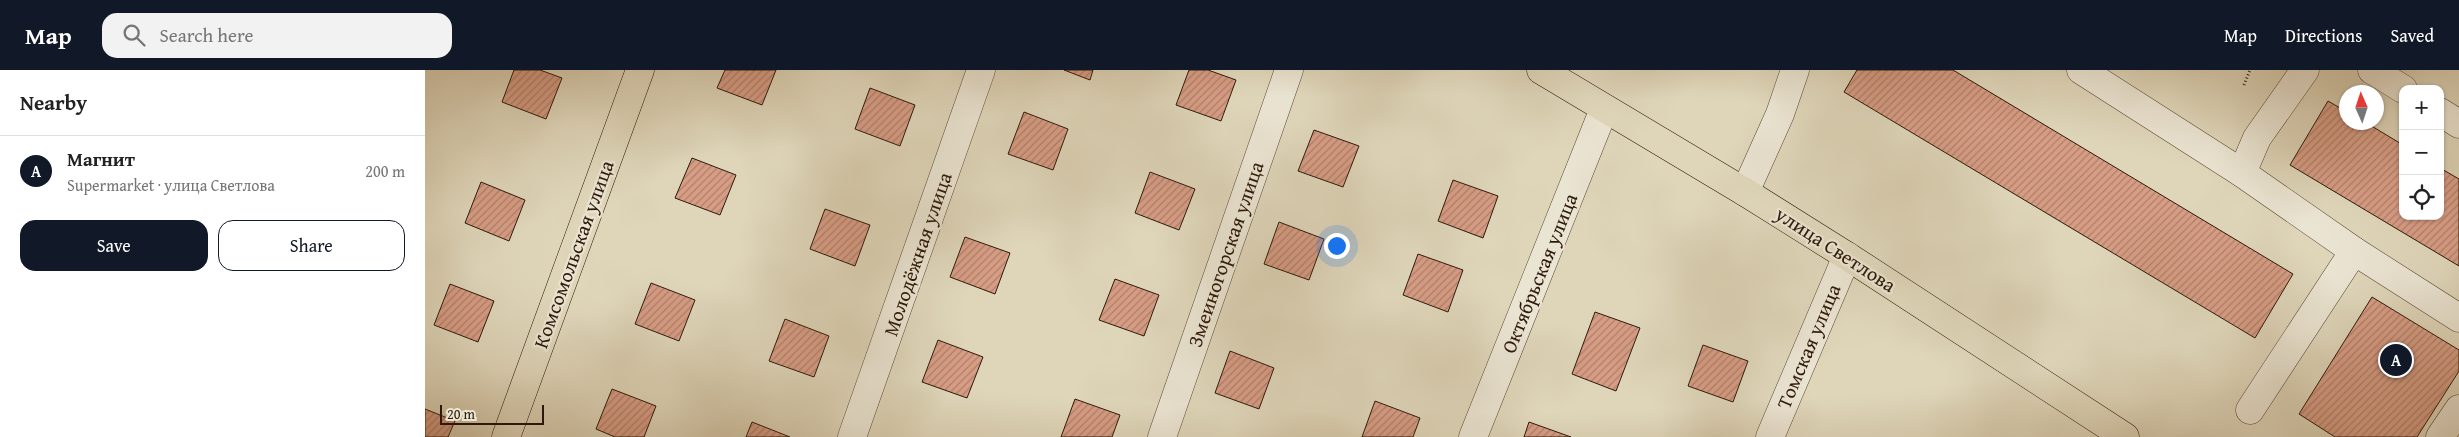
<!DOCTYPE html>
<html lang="en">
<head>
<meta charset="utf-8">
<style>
  :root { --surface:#fff; --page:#f2f2f2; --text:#222; --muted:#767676; --line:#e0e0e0; --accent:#111827 }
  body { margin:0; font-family:"Gentium Book Plus",serif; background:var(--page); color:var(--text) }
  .controls { position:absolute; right:15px; top:15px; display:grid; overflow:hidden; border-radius:10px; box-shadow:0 1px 4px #0004 }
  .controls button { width:45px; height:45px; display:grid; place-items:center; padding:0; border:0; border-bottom:1px solid var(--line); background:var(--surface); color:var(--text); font:25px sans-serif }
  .compass { position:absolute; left:1914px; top:15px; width:45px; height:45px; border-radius:50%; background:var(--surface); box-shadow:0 1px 4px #0004; rotate:357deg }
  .scale { position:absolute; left:15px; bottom:12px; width:104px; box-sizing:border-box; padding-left:5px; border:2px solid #2d1909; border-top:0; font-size:14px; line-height:18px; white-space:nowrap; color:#2d1909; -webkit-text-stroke:4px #eae4d2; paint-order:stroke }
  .you { position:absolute; left:911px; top:175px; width:18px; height:18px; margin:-12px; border:4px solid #fff; border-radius:50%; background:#1a73e8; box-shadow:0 0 0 8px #1a73e833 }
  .badge { display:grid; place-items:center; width:32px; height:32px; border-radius:50%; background:var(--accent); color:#fff; font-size:16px; font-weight:700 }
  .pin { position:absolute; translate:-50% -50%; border:2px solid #fff; box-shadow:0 1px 5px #0006 }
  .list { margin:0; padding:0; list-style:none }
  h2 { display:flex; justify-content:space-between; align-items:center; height:65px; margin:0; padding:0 20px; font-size:21px }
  h2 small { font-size:16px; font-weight:400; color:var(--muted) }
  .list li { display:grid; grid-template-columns:32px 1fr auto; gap:15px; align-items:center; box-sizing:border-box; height:70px; padding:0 20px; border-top:1px solid var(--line) }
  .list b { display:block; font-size:19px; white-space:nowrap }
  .list p { margin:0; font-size:16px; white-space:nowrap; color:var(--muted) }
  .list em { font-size:16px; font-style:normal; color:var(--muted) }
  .actions { display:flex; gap:10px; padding:15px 20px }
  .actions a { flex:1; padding:11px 0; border:1px solid var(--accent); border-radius:15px; text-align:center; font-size:18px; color:var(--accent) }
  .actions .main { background:var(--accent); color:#fff }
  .icon { flex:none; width:28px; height:28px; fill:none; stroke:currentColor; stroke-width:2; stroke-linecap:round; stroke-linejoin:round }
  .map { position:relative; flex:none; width:2034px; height:367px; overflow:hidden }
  header { display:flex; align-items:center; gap:30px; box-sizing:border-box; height:70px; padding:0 25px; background:var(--accent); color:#fff }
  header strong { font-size:24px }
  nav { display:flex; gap:28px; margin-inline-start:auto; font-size:18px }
  .search { width:350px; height:45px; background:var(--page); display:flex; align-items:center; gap:12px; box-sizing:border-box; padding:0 18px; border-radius:15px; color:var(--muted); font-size:19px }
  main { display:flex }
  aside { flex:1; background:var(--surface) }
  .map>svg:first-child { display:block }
  .building { fill:url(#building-hatch); stroke:#2d1909 }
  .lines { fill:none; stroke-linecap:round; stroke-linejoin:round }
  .minor-casing { stroke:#5a4835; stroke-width:29 }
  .major-casing { stroke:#2d1909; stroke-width:29 }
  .path { stroke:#2d1909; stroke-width:3; stroke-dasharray:1 2.5; stroke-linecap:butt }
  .minor { stroke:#eae4d2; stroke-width:28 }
  .major { stroke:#dfd6ba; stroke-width:28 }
  .labels { text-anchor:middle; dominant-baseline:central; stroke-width:4.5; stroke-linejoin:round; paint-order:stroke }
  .street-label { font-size:20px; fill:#2d1909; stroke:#eae4d2 }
</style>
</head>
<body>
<header>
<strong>Map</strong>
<div class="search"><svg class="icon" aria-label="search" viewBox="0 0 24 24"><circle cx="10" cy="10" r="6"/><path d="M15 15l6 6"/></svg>Search here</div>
<nav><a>Map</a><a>Directions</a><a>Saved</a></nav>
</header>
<main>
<aside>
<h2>Nearby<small></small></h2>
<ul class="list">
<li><span class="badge">A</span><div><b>Магнит</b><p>Supermarket · улица Светлова</p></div><em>200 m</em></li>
</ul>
<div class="actions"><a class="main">Save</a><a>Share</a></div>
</aside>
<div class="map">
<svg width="2034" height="367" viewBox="0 0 2034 367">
  <defs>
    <pattern id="building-hatch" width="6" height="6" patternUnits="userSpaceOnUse" patternTransform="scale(1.25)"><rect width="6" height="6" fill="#d79d85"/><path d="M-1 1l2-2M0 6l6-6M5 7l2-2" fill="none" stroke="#af7f6b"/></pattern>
  </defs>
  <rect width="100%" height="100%" fill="#dfd6ba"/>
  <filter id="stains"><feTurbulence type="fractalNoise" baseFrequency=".004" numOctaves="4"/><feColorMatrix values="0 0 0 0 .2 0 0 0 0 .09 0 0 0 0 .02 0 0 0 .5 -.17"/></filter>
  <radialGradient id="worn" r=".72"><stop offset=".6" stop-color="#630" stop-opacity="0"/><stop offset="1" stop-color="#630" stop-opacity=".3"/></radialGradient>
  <g class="building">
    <polygon points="89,0 115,0 137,8 121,49 77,32"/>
    <polygon points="300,0 351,0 337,35 292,18"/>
    <polygon points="639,0 668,0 665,10"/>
    <polygon points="764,0 783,0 811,10 796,51 751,35"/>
    <polygon points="1432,0 1528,0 1868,204 1830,268 1419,22"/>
    <polygon points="445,18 490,35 475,76 430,59"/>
    <polygon points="1903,31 1922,42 1922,52 1940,52 1978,75 1978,146 2015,146 2015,98 2034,109 2034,196 1865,95"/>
    <polygon points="599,42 643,59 628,100 583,84"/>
    <polygon points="889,60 934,76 918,117 873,101"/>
    <polygon points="267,88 311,105 295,145 250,128"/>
    <polygon points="725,102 770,119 754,160 710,143"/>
    <polygon points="1028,110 1073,126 1058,168 1013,151"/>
    <polygon points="56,112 100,130 84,171 40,153"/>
    <polygon points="400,139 445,155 430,196 385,179"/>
    <polygon points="854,152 899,169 884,210 839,194"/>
    <polygon points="540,167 585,183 570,224 525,207"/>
    <polygon points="993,184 1038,200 1023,242 978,225"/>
    <polygon points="690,209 734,225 719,266 674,250"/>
    <polygon points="226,213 270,230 254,271 210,254"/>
    <polygon points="25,214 69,231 53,272 9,255"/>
    <polygon points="1947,227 2034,280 2034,301 1992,367 1910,367 1874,344"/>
    <polygon points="1170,242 1215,258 1191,321 1147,304"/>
    <polygon points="360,249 404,266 389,307 344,291"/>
    <polygon points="513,270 558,287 542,328 497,312"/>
    <polygon points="1278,275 1323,291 1308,332 1263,316"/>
    <polygon points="805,281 849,298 834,339 790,323"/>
    <polygon points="187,319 231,336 219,367 190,367 171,359"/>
    <polygon points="650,329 695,345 687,367 636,367"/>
    <polygon points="950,331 995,348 988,367 937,367"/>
    <polygon points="0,339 30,351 23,367 0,367"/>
    <polygon points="327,352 365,367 321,367"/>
    <polygon points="1104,352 1146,367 1099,367"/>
  </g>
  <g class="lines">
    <defs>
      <g id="minor">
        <polyline points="1656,0 1817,103 1929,181 2034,248"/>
        <polyline points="1947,0 1978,19"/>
        <polyline points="2015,42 2034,54"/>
        <polyline points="1817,103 1832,68 1880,0"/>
        <polyline points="1320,122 1355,44 1370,0"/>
        <polyline points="1825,340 1929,181"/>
        <polyline points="427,367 556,0"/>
        <polyline points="737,367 864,0"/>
        <polyline points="1048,367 1179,39"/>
        <polyline points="1345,367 1422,186"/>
        <polyline points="2015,367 2034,339"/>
      </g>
      <g id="major">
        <polyline points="1116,0 1320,122 1422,186 1700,367"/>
        <polyline points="81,367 215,0"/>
      </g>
    </defs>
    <use href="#minor" class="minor-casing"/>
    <use href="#major" class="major-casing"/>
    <polyline class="path" points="1819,15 1825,0"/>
    <use href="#minor" class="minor"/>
    <use href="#major" class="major"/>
  </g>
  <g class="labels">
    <g class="street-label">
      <text transform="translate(1411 179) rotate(33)">улица Светлова</text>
      <text transform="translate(148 184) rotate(-70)">Комсомольская улица</text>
      <text transform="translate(492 184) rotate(-71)">Молодёжная улица</text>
      <text transform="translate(800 184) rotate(-71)">Змеиногорская улица</text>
      <text transform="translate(1114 203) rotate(-68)">Октябрьская улица</text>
      <text transform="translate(1383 276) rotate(-67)">Томская улица</text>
    </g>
  </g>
  <rect width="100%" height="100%" filter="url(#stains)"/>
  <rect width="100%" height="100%" fill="url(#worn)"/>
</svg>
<div class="controls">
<button>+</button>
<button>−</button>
<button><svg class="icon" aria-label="locate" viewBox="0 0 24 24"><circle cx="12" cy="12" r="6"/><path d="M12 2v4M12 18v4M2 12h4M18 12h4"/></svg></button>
</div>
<svg class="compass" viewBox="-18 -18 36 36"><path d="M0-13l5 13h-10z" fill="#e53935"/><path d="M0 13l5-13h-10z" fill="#767676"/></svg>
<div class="scale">20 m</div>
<div class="you"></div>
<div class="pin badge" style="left:1971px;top:290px">A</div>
</div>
</main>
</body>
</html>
